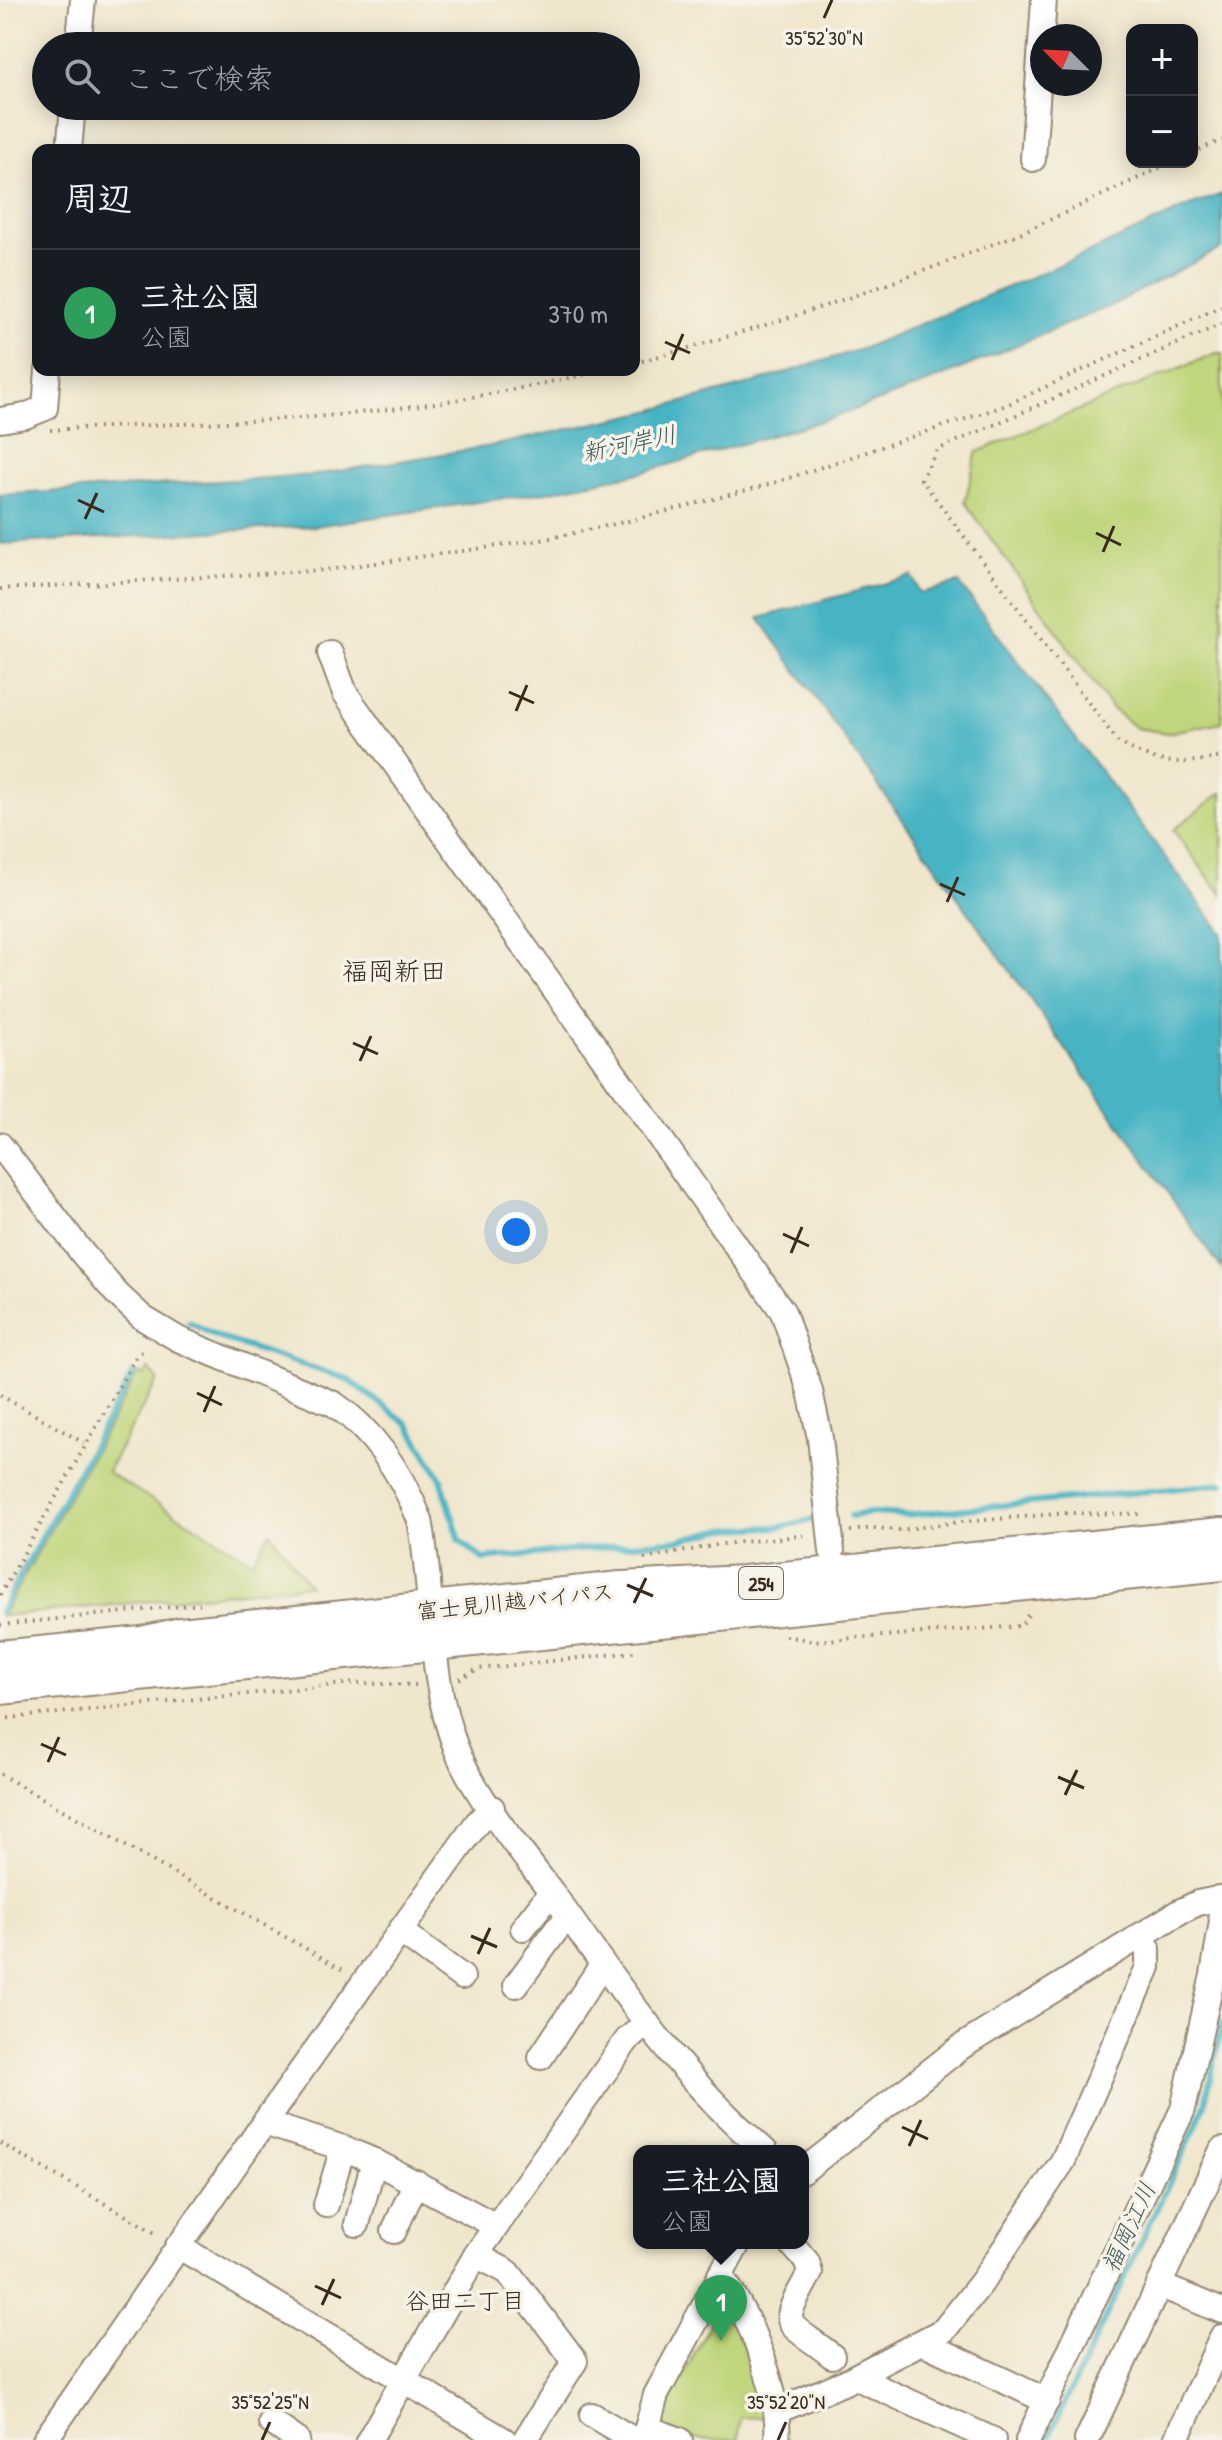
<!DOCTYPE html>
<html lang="ja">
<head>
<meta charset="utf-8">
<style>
  :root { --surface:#171b24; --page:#20242c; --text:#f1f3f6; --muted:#9ea1a6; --line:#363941; --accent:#1f6fb2 }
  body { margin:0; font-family:"Patrick Hand","Klee One",sans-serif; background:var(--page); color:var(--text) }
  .controls { position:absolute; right:24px; top:24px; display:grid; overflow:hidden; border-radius:16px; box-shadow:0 4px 20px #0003 }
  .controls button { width:72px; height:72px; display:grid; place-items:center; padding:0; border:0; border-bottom:2px solid var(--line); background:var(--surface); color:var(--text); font:40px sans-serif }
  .compass { position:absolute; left:1030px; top:24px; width:72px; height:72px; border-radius:50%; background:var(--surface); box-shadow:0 4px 20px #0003; rotate:294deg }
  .you { position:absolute; left:516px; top:1232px; width:28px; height:28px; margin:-20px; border:6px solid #fff; border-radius:50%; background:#1a73e8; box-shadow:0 0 0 12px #1a73e833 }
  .badge { display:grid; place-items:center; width:52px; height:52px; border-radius:50%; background:var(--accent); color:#fff; font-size:26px; font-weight:700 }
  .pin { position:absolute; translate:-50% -66px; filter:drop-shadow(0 2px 4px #0008) }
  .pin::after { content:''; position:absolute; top:42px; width:28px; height:24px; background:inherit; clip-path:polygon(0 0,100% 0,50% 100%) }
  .popup { position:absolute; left:633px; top:2145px; width:176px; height:104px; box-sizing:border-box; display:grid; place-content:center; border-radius:16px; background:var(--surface); filter:drop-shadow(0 2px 6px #0005); font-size:26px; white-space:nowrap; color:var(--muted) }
  .popup b { font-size:30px; color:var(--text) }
  .popup::after { content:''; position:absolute; left:50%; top:100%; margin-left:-16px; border:16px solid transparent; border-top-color:var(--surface) }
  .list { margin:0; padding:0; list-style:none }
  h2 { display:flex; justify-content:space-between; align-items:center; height:104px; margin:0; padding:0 32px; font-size:34px }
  h2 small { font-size:26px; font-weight:400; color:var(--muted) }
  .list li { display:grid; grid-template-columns:52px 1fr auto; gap:24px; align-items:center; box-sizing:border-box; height:128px; padding:0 32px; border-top:2px solid var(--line) }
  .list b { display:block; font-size:30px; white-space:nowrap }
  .list p { margin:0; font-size:26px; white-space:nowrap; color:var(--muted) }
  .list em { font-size:26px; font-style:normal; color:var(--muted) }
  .icon { flex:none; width:44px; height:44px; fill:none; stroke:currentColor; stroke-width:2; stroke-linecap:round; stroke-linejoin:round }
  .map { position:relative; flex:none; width:1222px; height:2440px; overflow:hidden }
  .search { position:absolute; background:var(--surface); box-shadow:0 4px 20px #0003; left:32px; top:32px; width:608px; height:88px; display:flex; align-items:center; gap:20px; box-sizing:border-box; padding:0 28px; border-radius:44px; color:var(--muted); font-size:30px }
  .panel { position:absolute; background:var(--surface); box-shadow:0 4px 20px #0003; left:32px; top:144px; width:608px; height:232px; border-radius:16px }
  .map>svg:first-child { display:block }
  .green { fill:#bfd67b; stroke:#7d804c; stroke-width:2 }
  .water { fill:#47b4c4; stroke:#416f71; stroke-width:2 }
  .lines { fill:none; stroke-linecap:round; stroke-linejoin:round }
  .stream { stroke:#47b4c4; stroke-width:6 }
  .minor-casing { stroke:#968875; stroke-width:28 }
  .highway-casing { stroke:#968875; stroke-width:40 }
  .path { stroke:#968875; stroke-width:4; stroke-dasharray:2 6; stroke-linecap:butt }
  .minor { stroke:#fff; stroke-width:24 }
  .highway { stroke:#fff; stroke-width:36 }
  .ticks { fill:none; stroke:#3b2a1e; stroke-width:3 }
  .labels { text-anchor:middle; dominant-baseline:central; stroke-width:7; stroke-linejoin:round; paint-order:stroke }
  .shield { fill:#f7f3e8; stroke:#73665b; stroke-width:2 }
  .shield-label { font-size:20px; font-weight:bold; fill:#3b2a1e }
  .street-label { font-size:22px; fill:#3b2a1e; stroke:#f7f3e8 }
  .water-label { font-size:24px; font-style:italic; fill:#3f5a58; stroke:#f7f3e8 }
  .neighbourhood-label { font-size:24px; fill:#3b2a1e; stroke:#f7f3e8 }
  .quarter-label { font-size:26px; fill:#3b2a1e; stroke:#f7f3e8 }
  .ticks-label { font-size:20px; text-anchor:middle; fill:#3b2a1e; stroke:#f7f3e8; stroke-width:7; stroke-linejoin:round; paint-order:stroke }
</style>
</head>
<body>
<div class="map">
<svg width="1222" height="2440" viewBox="0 0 1222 2440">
  <rect width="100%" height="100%" fill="#f7f3e8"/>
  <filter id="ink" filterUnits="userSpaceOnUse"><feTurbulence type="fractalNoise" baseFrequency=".0125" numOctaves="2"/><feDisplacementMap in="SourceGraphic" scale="16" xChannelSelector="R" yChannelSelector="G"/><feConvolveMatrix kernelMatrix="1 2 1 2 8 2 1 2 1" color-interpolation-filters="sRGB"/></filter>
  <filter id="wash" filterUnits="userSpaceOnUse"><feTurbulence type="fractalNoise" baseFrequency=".006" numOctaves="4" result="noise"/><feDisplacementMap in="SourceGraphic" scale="32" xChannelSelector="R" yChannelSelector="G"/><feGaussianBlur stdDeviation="1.8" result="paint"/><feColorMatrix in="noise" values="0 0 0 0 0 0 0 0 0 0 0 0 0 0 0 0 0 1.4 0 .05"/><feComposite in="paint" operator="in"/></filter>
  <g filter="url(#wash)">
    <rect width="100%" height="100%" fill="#f0e6cc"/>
    <g class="green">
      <polygon points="1216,353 1222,353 1222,722 1167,733 1136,728 1112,709 965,502 977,452"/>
      <polygon points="1222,792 1222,895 1173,830"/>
      <polygon points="149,1368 158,1380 107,1472 252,1561 270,1532 309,1585 2,1616 138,1373 144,1376"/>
      <polygon points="720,2305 727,2306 757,2377 767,2417 740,2418 738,2440 698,2440 661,2427 662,2415"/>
    </g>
    <g class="water">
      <polygon points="1222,194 1222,248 1110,306 922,385 832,418 640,473 546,492 315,526 0,544 0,495 315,475 491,446 646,412 746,385 861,349 1088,253 1187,207"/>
      <polygon points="912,576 920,593 959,583 1222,933 1222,1269 759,618"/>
    </g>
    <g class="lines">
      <g class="stream">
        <polyline points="189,1322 220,1338 347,1379 408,1424 441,1479 460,1541 483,1559 679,1540 725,1529 780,1527 811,1520"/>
        <polyline points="851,1516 871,1513 906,1515 1222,1484"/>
        <polyline points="0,1612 133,1374"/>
        <polyline points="1047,2440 1197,2124 1205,2104 1222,2022"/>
      </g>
    </g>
  </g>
  <g filter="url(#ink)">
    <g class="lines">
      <defs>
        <g id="minor">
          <polyline points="78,46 83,0"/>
          <polyline points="69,150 73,106"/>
          <polyline points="1033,159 1044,0"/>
          <polyline points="0,420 25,416 45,408 48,370"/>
          <polyline points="330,653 345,693 783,1312 810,1391 820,1438 832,1551"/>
          <path d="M0,1145L83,1254L117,1294L143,1318L178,1339L334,1404C375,1432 402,1475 420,1520C434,1594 428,1677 456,1748C475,1797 521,1851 553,1894C618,1985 679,2077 765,2151"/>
          <polyline points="523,1928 551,1892"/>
          <polyline points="400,1931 462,1977"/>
          <polyline points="516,1985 557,1929 569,1918"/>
          <polyline points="541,2057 602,1965"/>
          <polyline points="264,2123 343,2148 374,2161 496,2226"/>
          <polyline points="803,2171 961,2047 1179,1912 1198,1903 1222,1898"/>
          <polyline points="326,2205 343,2148"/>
          <polyline points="357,2224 374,2161"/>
          <polyline points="394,2231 416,2182"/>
          <path d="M791,2243L807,2262L810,2273C777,2332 785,2318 832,2356"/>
          <polyline points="178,2246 504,2440"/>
          <polyline points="476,2255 508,2272 575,2361 525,2440"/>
          <path d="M720,2275C749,2313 781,2392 777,2440"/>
          <polyline points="1159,2285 1222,2311"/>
          <polyline points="922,2342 1047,2401"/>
          <polyline points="855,2377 993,2440"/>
          <polyline points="777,2411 845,2382 944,2330 982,2282 1063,2161 1148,1967 1148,1948 1141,1935"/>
          <polyline points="592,2415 634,2440"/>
          <polyline points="271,2422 297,2440"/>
          <polyline points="647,2428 680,2440"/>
          <polyline points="45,2440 264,2123 477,1823 492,1808"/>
          <polyline points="369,2440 476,2255 627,2040 647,2023"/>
          <polyline points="644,2440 656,2395 738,2243"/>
          <polyline points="1028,2440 1183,2109 1213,1975 1222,1921 1219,1898"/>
          <polyline points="1087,2440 1222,2150"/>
          <polyline points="1176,2440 1222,2337"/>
        </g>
        <g id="highway">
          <polyline points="0,1659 142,1645 181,1636 621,1590 744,1584 1222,1536"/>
          <polyline points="0,1686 1222,1562"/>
        </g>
      </defs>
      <use href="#minor" class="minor-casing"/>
      <use href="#highway" class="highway-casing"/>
      <g class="path">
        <polyline points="1192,153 1222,140"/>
        <path d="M1222,324L937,450L921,479L1118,742C1160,766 1175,765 1222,757"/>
        <path d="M634,363C763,329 890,286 1013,236C1067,213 1120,186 1173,162"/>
        <path d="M50,430C128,425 205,424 283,419C390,413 499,395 603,370"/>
        <polyline points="0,589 326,570 541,540 633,520 771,484 1004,406 1222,306"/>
        <polyline points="0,1395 84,1443"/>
        <polyline points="850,1531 873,1528 900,1530 950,1523 1068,1513 1140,1514"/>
        <polyline points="644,1559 722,1544 809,1535"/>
        <polyline points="0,1595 136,1357 146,1348"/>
        <polyline points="0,1625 200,1604"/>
        <polyline points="785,1636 813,1641 1021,1626 1031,1610"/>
        <polyline points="459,1679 478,1669 634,1652"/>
        <polyline points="0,1719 354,1683 418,1685"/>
        <polyline points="0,1774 345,1971"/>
        <polyline points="0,2143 159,2235"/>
      </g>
      <use href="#minor" class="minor"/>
      <use href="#highway" class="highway"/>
    </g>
  </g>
  <path class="ticks" d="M824,18L832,0M665,342L690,353M672,360L683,334M78,500L104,512M85,519L97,493M1096,533L1121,545M1103,552L1114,526M509,692L534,703M516,711L527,685M940,884L965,895M947,902L958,877M353,1043L378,1054M360,1061L371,1036M783,1234L809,1246M791,1253L802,1227M197,1393L222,1405M204,1412L215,1386M627,1585L653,1596M634,1603L646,1578M41,1744L66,1755M48,1762L59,1737M1058,1777L1084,1788M1065,1795L1077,1770M471,1936L497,1947M478,1954L490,1928M902,2127L928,2139M909,2146L921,2120M315,2286L341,2298M322,2305L334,2279M262,2440L270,2422M778,2440L786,2422"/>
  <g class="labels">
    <rect class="shield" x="739" y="1567" width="44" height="32" rx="6"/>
    <g class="shield-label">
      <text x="761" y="1583">254</text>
    </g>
    <g class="street-label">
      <text transform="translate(515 1601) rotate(-6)">富士見川越バイパス</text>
    </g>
    <g class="water-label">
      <text transform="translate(629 443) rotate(-12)">新河岸川</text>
      <text transform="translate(1128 2227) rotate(-65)">福岡江川</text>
    </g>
    <g class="neighbourhood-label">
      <text x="465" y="2300">谷田二丁目</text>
    </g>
    <g class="quarter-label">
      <text x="394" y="970">福岡新田</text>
    </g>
  </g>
  <g class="ticks-label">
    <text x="824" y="45">35°52'30"N</text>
    <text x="270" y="2409">35°52'25"N</text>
    <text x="786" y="2409">35°52'20"N</text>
  </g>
</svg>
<div class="controls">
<button>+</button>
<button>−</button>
</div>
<svg class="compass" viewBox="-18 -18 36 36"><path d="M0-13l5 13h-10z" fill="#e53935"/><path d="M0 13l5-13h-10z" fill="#9ea1a6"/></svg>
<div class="you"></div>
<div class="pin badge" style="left:721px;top:2341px;background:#2e9e5b">1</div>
<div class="popup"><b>三社公園</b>公園</div>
<div class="search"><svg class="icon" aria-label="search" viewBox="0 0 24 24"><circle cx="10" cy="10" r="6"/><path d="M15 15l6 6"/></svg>ここで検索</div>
<section class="panel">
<h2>周辺<small></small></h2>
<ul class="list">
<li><span class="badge" style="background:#2e9e5b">1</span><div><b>三社公園</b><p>公園</p></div><em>370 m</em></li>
</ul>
</section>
</div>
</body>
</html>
